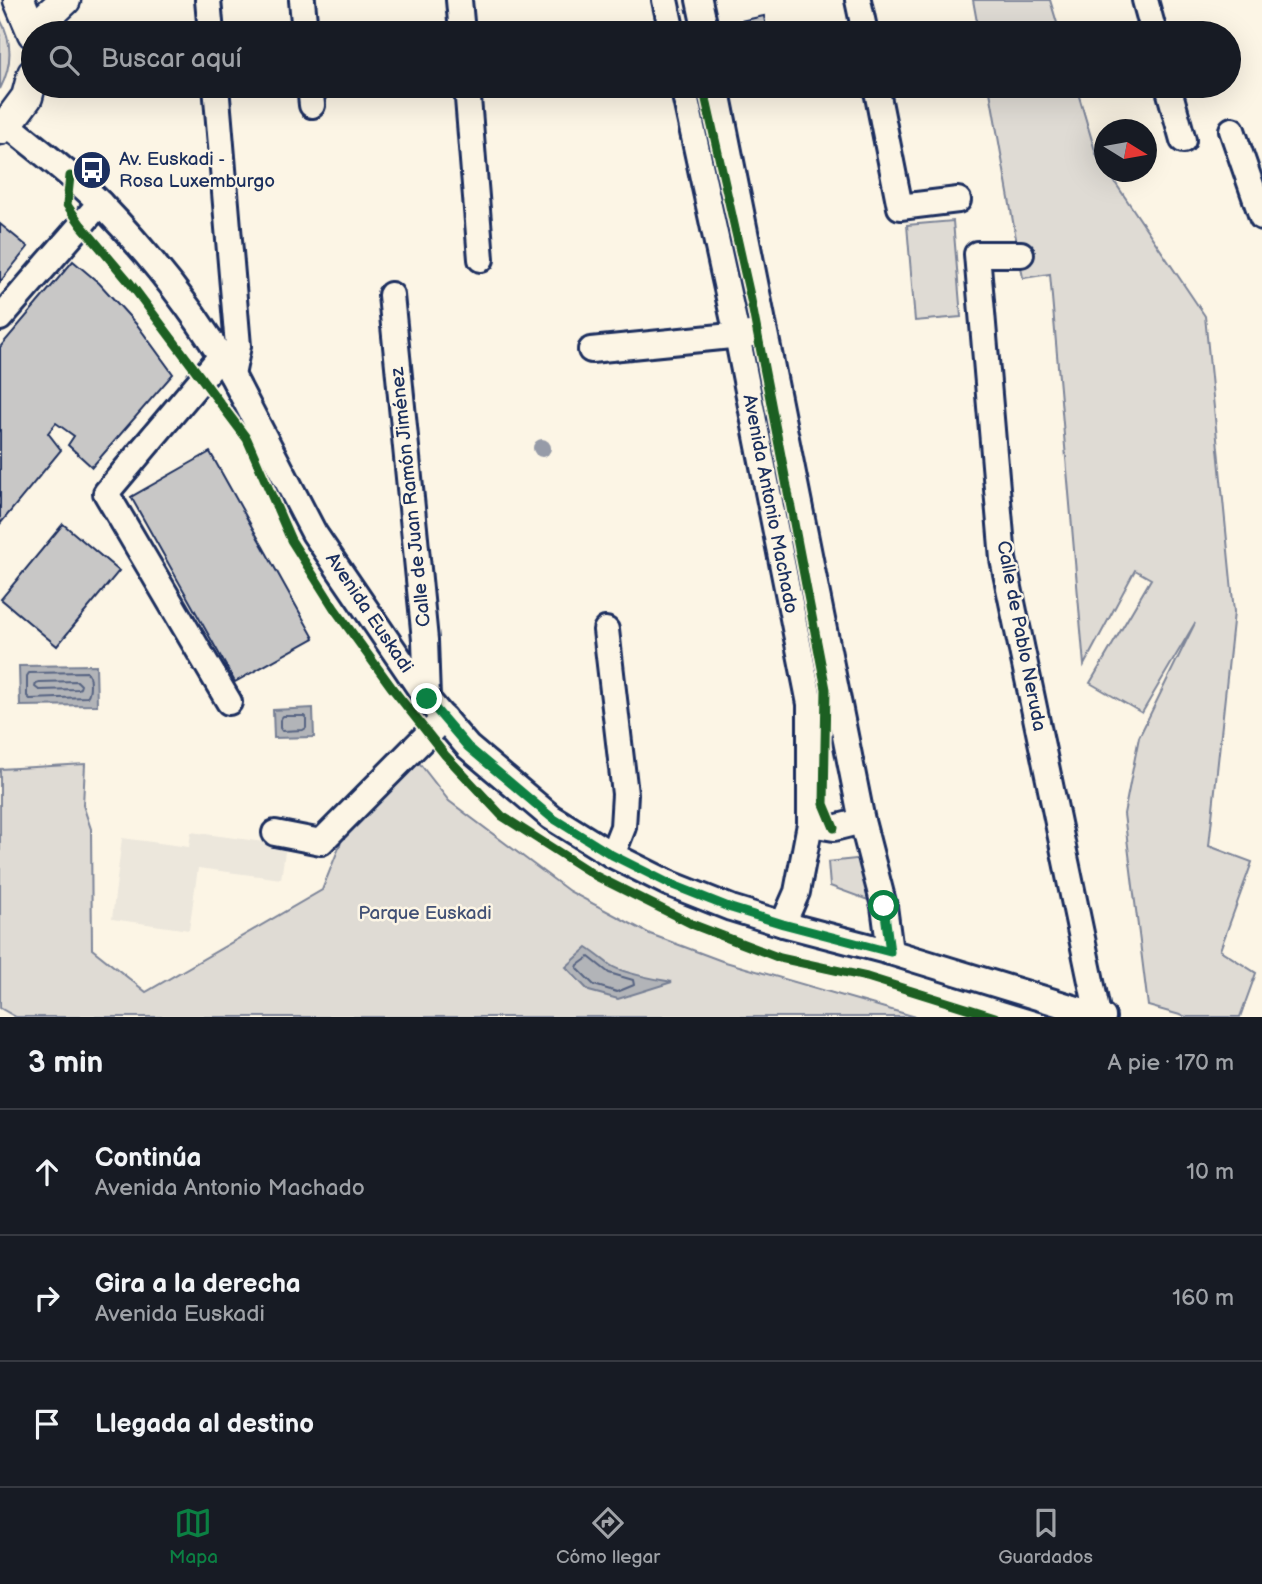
<!DOCTYPE html>
<html lang="es">
<head>
<meta charset="utf-8">
<style>
  :root { --surface:#171b24; --page:#242831; --text:#f1f3f6; --muted:#9ea1a6; --line:#363941; --accent:#0b8043 }
  body { margin:0; font-family:"Balsamiq Sans",sans-serif; background:var(--page); color:var(--text) }
  .compass { position:absolute; left:1094px; top:119px; width:63px; height:63px; border-radius:50%; background:var(--surface); box-shadow:0 7px 28px #0002; rotate:101deg }
  .stop { position:absolute; width:21px; height:21px; margin:-16px; border:5px solid #0b8043; border-radius:50%; background:#fff }
  .stop.end { background:#0b8043; border-color:#fff; box-shadow:0 2px 7px #0008 }
  .list { margin:0; padding:0; list-style:none }
  h2 { display:flex; justify-content:space-between; align-items:center; height:91px; margin:0; padding:0 28px; font-size:30px }
  h2 small { font-size:23px; font-weight:400; color:var(--muted) }
  .list li { display:grid; grid-template-columns:46px 1fr auto; gap:21px; align-items:center; box-sizing:border-box; height:126px; padding:0 28px; border-top:2px solid var(--line) }
  .list b { display:block; font-size:26px; white-space:nowrap }
  .list p { margin:0; font-size:23px; white-space:nowrap; color:var(--muted) }
  .list em { font-size:23px; font-style:normal; color:var(--muted) }
  .icon { flex:none; width:38px; height:38px; fill:none; stroke:currentColor; stroke-width:2; stroke-linecap:round; stroke-linejoin:round }
  .map { position:relative; flex:none; width:1262px; height:1017px; overflow:hidden }
  .search { position:absolute; background:var(--surface); box-shadow:0 7px 28px #0002; left:21px; right:21px; top:21px; height:77px; display:flex; align-items:center; gap:18px; box-sizing:border-box; padding:0 24px; border-radius:38px; color:var(--muted); font-size:26px }
  .sheet { height:469px; background:var(--surface) }
  nav { display:flex; justify-content:space-around; align-items:center; box-sizing:border-box; height:98px; border-top:2px solid var(--line); background:var(--surface); font-size:19px; color:var(--muted) }
  nav a { display:grid; justify-items:center; gap:4px }
  nav .on { color:var(--accent) }
  .map>svg:first-child { display:block }
  .built { fill:#ece7dc }
  .green { fill:#dfdbd4; stroke:#7d8599; stroke-width:2 }
  .water { fill:#b2b4b8; stroke:#767f94; stroke-width:2 }
  .lines { fill:none; stroke-linecap:round; stroke-linejoin:round }
  .shore { stroke:#576482; stroke-width:2 }
  .building { fill:#c8c7c6; stroke:#1b2f5e; stroke-width:2 }
  .minor-casing { stroke:#1b2f5e; stroke-width:30 }
  .major-casing { stroke:#1b2f5e; stroke-width:35 }
  .minor { stroke:#fcf5e5; stroke-width:24 }
  .major { stroke:#fcf5e5; stroke-width:30 }
  .cycleway-casing { stroke:#fcf5e5; stroke-width:13 }
  .cycleway { stroke:#1b5e20; stroke-width:9 }
  .tree { fill:#969ba8 }
  .route { stroke:#0b8043; stroke-width:9 }
  .labels { text-anchor:middle; dominant-baseline:central; stroke-width:5; stroke-linejoin:round; paint-order:stroke }
  .poi-label { font-size:19px; fill:#1b2f5e; stroke:#fcf5e5; text-anchor:start }
  .street-label { font-size:19px; fill:#1b2f5e; stroke:#fcf5e5 }
  .park-label { font-size:19px; fill:#425176; stroke:#fcf5e5 }
</style>
</head>
<body>
<div class="map">
<svg width="1262" height="1017" viewBox="0 0 1262 1017">
  <rect width="100%" height="100%" fill="#fcf5e5"/>
  <filter id="ink" filterUnits="userSpaceOnUse"><feTurbulence type="fractalNoise" baseFrequency=".0143" numOctaves="2"/><feDisplacementMap in="SourceGraphic" scale="14" xChannelSelector="R" yChannelSelector="G"/><feConvolveMatrix kernelMatrix="1 2 1 2 8 2 1 2 1" color-interpolation-filters="sRGB"/></filter>
  <g filter="url(#ink)">
    <polygon class="built" points="191,832 286,845 281,879 198,868 189,930 112,919 122,838 189,847"/>
    <g class="green">
      <polygon points="973,0 1050,0 1060,33 979,33"/>
      <path d="M0,19C13,42 12,66 0,89Z"/>
      <polygon points="989,86 1076,86 1096,154 1104,166 1104,172 1108,172 1205,316 1234,612 1209,846 1252,862 1220,950 1256,973 1240,1017 1187,1017 1148,1006 1124,814 1139,737 1195,623 1142,713 1090,683 1151,579 1135,570 1084,665 1050,274 1023,278"/>
      <polygon points="953,221 961,317 915,321 907,225"/>
      <polygon points="417,760 449,801 569,891 650,934 722,961 916,1017 16,1017 0,1008 0,769 85,764 83,805 91,829 92,949 146,992 322,890 342,840"/>
      <polygon points="865,858 876,903 830,886 828,862"/>
    </g>
    <g class="water">
      <polygon points="96,665 97,705 20,706 19,666"/>
      <polygon points="313,708 314,737 274,738 273,710"/>
      <path d="M587,948C595,953 602,959 610,965C623,974 656,979 672,982L618,999L589,991L566,967Z"/>
    </g>
    <g class="lines">
      <g class="shore">
        <path d="M87,672C91,677 91,692 87,697L30,699L27,696V676L29,673Z"/>
        <polygon points="77,681 81,685 80,688 78,689 39,690 35,687 36,683 39,682"/>
        <polygon points="283,716 304,716 306,718 306,728 303,730 282,731 280,728 280,720"/>
        <polygon points="589,957 609,973 633,980 634,985 617,992 594,985 577,968 578,965"/>
      </g>
    </g>
    <g class="building">
      <polygon points="764,16 767,33 733,33 731,23"/>
      <polygon points="0,224 28,247 0,282"/>
      <polygon points="73,261 99,283 138,326 173,374 92,467 68,445 74,436 56,423 48,433 61,450 0,524 0,347"/>
      <polygon points="210,452 314,638 235,682 131,497"/>
      <polygon points="63,524 119,571 57,646 1,599"/>
    </g>
    <g class="lines">
      <defs>
        <g id="minor">
          <polyline points="208,0 211,33"/>
          <polyline points="302,0 305,33"/>
          <polyline points="459,0 462,33"/>
          <polyline points="665,0 672,33"/>
          <polyline points="699,0 706,33"/>
          <polyline points="858,0 865,33"/>
          <polyline points="1145,0 1154,33"/>
          <polyline points="216,86 238,346 232,375"/>
          <polyline points="310,86 312,105"/>
          <polyline points="467,86 481,259"/>
          <polyline points="683,86 737,335 810,704 810,824 797,892 783,924"/>
          <polyline points="716,86 862,821 884,906 890,952"/>
          <polyline points="876,86 900,207 958,200"/>
          <polyline points="1168,86 1183,140"/>
          <path d="M7,124C38,150 73,175 101,204C151,256 196,313 232,375L314,533L427,699L468,747L551,817L612,855L668,883L731,908L783,924L890,952L1103,1017"/>
          <polyline points="1232,130 1262,217"/>
          <polyline points="1021,254 977,254 1003,559 1098,1015"/>
          <polyline points="391,295 425,640 427,698"/>
          <polyline points="0,318 100,203"/>
          <polyline points="591,350 751,334"/>
          <polyline points="221,356 106,493 229,702"/>
          <polyline points="606,630 625,794 623,827 612,855"/>
          <polyline points="810,824 834,828 862,821"/>
          <polyline points="275,833 321,842 444,718"/>
        </g>
        <g id="major">
          <polyline points="19,0 33,33"/>
          <polyline points="33,30 65,0"/>
          <polyline points="0,129 7,124 27,97 33,74"/>
        </g>
      </defs>
      <use href="#minor" class="minor-casing"/>
      <use href="#major" class="major-casing"/>
      <use href="#minor" class="minor"/>
      <use href="#major" class="major"/>
      <defs>
        <g id="cycleway">
          <polyline points="703,86 751,300 826,689 824,804 834,828"/>
          <polyline points="70,176 67,205 81,225 130,283 247,439 291,540 334,608 392,688 445,755 502,816 596,876 694,925 780,958 867,977 995,1017"/>
        </g>
      </defs>
      <use href="#cycleway" class="cycleway-casing"/>
      <use href="#cycleway" class="cycleway"/>
    </g>
    <circle class="tree" cx="542" cy="448" r="9"/>
  </g>
  <g class="lines" filter="url(#ink)">
    <polyline class="route" points="427,699 468,747 551,817 612,855 668,883 731,908 783,924 890,952 884,906"/>
  </g>
  <defs>
    <symbol id="bus-disc" viewBox="-11 -11 22 22"><circle r="9.5" fill="#1b2f5e" stroke="#fcf5e5"/><path d="M-5-6H5V4H4V6H2V4H-2V6H-4V4H-5ZM-3.5-4V0h7V-4ZM-3.5 1.2v1.5H-2V1.2ZM2 1.2v1.5H3.5V1.2Z" fill="#fff"/></symbol>
  </defs>
  <g fill-rule="evenodd">
    <use href="#bus-disc" x="70" y="148" width="44" height="44"/>
  </g>
  <g class="labels">
    <g class="poi-label">
      <text x="119" y="159">Av. Euskadi -<tspan x="119" dy="22">Rosa Luxemburgo</tspan></text>
    </g>
    <g class="street-label">
      <text transform="translate(411 497) rotate(-96)">Calle de Juan Ramón Jiménez</text>
      <text transform="translate(770 504) rotate(79)">Avenida Antonio Machado</text>
      <text transform="translate(369 613) rotate(56)">Avenida Euskadi</text>
      <text transform="translate(1021 636) rotate(79)">Calle de Pablo Neruda</text>
    </g>
    <g class="park-label">
      <text x="425" y="913">Parque Euskadi</text>
    </g>
  </g>
</svg>
<svg class="compass" viewBox="-18 -18 36 36"><path d="M0-13l5 13h-10z" fill="#e53935"/><path d="M0 13l5-13h-10z" fill="#9ea1a6"/></svg>
<div class="stop" style="left:884px;top:906px"></div>
<div class="stop end" style="left:427px;top:699px"></div>
<div class="search"><svg class="icon" aria-label="search" viewBox="0 0 24 24"><circle cx="10" cy="10" r="6"/><path d="M15 15l6 6"/></svg>Buscar aquí</div>
</div>
<section class="sheet">
<h2>3 min<small>A pie · 170 m</small></h2>
<ul class="list">
<li><svg class="icon" aria-label="ahead" viewBox="0 0 24 24"><path d="M12 20V5M6 11l6-6 6 6"/></svg><div><b>Continúa</b><p>Avenida Antonio Machado</p></div><em>10 m</em></li>
<li><svg class="icon" aria-label="right" viewBox="0 0 24 24"><path d="M7 20v-9h11M14 6l5 5-5 5"/></svg><div><b>Gira a la derecha</b><p>Avenida Euskadi</p></div><em>160 m</em></li>
<li><svg class="icon" aria-label="arrive" viewBox="0 0 24 24"><path d="M6 21V4h12l-3 4 3 4H6"/></svg><div><b>Llegada al destino</b></div></li>
</ul>
</section>
<nav>
<a class="on"><svg class="icon" aria-label="map" viewBox="0 0 24 24"><path d="M3 6l6-2 6 2 6-2v14l-6 2-6-2-6 2zM9 4v14M15 6v14"/></svg>Mapa</a>
<a><svg class="icon" aria-label="directions" viewBox="0 0 24 24"><path d="M12 3l9 9-9 9-9-9zM9 14v-3h6M13 9l2 2-2 2"/></svg>Cómo llegar</a>
<a><svg class="icon" aria-label="saved" viewBox="0 0 24 24"><path d="M7 4h10v16l-5-4-5 4z"/></svg>Guardados</a>
</nav>
</body>
</html>
